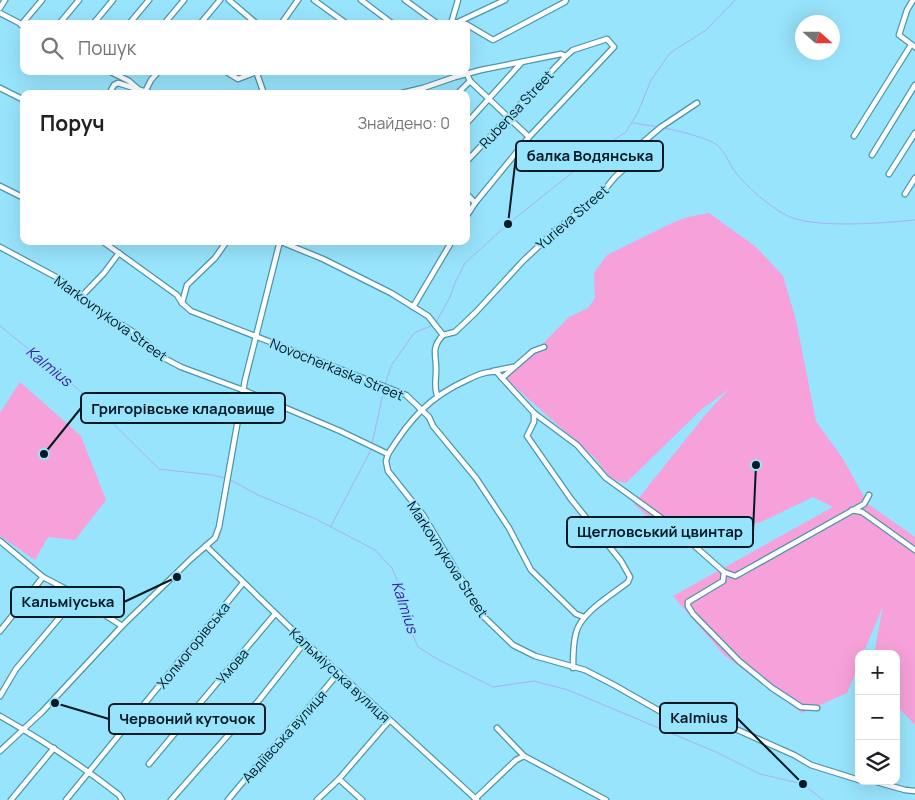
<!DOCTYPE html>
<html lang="uk">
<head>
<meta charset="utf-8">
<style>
  :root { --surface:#fff; --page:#f6f6f6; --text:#202124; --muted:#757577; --line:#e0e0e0 }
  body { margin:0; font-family:Manrope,sans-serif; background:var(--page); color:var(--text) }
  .controls { position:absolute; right:15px; bottom:15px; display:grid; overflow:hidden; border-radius:10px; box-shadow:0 5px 20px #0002 }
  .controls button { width:45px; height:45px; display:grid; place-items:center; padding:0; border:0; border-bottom:1px solid var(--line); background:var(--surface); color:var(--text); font:25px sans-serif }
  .compass { position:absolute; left:795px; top:15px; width:45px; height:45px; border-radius:50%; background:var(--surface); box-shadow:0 5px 20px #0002; rotate:111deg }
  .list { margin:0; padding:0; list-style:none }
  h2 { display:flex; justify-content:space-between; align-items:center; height:65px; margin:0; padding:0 20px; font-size:21px }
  h2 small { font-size:16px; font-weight:400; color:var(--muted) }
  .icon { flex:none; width:28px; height:28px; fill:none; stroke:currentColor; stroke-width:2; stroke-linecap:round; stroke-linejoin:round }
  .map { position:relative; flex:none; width:915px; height:800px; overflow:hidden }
  .search { position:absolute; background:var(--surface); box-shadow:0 5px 20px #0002; left:20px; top:20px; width:450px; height:55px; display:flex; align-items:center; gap:12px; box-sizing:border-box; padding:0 18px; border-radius:10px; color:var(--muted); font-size:19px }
  .panel { position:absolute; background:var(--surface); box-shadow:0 5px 20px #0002; left:20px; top:90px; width:450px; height:155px; border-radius:10px }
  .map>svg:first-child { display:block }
  .green { fill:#f6a1d9 }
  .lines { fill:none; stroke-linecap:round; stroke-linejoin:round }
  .stream { stroke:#aab0f4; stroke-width:1 }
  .minor-casing { stroke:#4b96ad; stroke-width:7 }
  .minor { stroke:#fff; stroke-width:4.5 }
  .labels { text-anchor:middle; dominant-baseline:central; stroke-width:4; stroke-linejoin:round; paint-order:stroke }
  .street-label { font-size:14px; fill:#001a23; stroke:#98e4fc }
  .water-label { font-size:15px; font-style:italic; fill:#371fa0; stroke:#98e4fc }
  .leader { fill:none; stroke:#001a23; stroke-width:2 }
  .callout-dot { fill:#001a23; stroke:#98e4fc; stroke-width:2 }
  .callout { fill:#98e4fc; stroke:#001a23; stroke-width:2 }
  .callout-label { font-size:15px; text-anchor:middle; font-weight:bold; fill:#001a23 }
</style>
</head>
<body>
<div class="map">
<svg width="915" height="800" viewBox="0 0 915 800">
  <rect width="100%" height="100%" fill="#98e4fc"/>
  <g class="green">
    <path d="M709,213L756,247L783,276L796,320L816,421L843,459L868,504L915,537V725L896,705V654H874L883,606L863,654H859V664L847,693L802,713L724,655L673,596L833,507L813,497L759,523L734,524L675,541L634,504L706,414L729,389L701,410L626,483C611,481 604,472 597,460L505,378L527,360L569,317L588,308L595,298L594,273L607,255L672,223L688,217Z"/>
    <polygon points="20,382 81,436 106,500 75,540 48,537 35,560 0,536 0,413"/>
  </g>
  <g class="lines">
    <g class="stream">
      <polyline points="633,123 659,127"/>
      <path d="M663,128C674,129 710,139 717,145C724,150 729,163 734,170C745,186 775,212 793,218C820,228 885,223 915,220"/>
      <polyline points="436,322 450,297 455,283 465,263 508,224 609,143 626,132 638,112 651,80 670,53 706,30 735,0"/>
      <polyline points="0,326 78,389 159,469 212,475 225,478"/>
      <polyline points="385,385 391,366 414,333 433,325"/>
      <polyline points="372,444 384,389"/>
      <polyline points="229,479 258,495 316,519 375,550 392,568 400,587 410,628 418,647 439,660 493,687 534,681 568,690 716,752 760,774 803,784 823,800"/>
      <polyline points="331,526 372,448"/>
    </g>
    <defs>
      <g id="minor">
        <polyline points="229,0 257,24"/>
        <polyline points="314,0 347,24"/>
        <polyline points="361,0 393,24"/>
        <polyline points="405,0 438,24"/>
        <polyline points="913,0 907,10 899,35 915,47"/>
        <polyline points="0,8 5,0"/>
        <polyline points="0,13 23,25"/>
        <polyline points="59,24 79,0"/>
        <polyline points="93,24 113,0"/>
        <polyline points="129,24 149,0"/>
        <polyline points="164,24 184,0"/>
        <polyline points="200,24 220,0"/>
        <polyline points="281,24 298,0"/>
        <polyline points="451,24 458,0"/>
        <polyline points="454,24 505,0"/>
        <polyline points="466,24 493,40 565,2 566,0"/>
        <polyline points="21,25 42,0"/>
        <polyline points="109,71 129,81 138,89"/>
        <polyline points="225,71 238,79 256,72"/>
        <polyline points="256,71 264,94"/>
        <polyline points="467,74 470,81 529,137"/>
        <polyline points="0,88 24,100"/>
        <polyline points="145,92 151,80 159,71"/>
        <polyline points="109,94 114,85 118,83 153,94"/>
        <polyline points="398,94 423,88 455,77 481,70 561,54 566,56 573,50 607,39 614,47 529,137 475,203 466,217"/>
        <polyline points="457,94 470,81"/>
        <polyline points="466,124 522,62"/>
        <polyline points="854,136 911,45"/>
        <polyline points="872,155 915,85"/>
        <polyline points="466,162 566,56"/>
        <polyline points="889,174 915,133"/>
        <polyline points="0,186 24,198"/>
        <polyline points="466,193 475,203"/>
        <polyline points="905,194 915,178"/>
        <polyline points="102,241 177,295 182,303 191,311 406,395 429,417 433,426 476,478 509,528 531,570 576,614 584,617"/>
        <path d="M279,241L323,259L391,293L428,316L443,335C430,349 437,356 436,372C436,381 434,387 437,395"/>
        <polyline points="0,247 56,277 96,309 138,335 162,357 181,367 243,390 340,431 388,454 386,461 388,471 423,515 484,617 513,645 535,656 585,670 614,685 679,722 731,727 794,755 811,765 859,780"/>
        <polyline points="81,297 104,273 119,253"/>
        <polyline points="182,303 187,285 215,258 227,241"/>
        <polyline points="413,307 452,241"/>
        <polyline points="443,335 455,332 476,312 523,261 556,230 601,194 615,177 645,150 641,144 661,127 697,103"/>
        <polyline points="493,371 513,367"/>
        <polyline points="502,378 534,413 577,445 606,478 671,525 724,572 723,581 688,602 688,606 693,614 739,661 772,688 801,707 817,708"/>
        <path d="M534,413V422L527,436L571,499L621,561L630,577L628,582C612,595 581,612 576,633C573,644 573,656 573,668"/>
        <path d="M388,454C410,419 429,397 467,380C477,375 486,371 497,372L502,378L533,351L544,347"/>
        <polyline points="852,510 862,512 915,550"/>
        <polyline points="0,541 43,577 64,588 122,626"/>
        <polyline points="206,546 305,642 477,800"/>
        <polyline points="724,572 735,576 739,574 864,504 869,495"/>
        <polyline points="0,631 43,577"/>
        <polyline points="0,696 16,669 77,597"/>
        <path d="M0,716C42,740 81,765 119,795L122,800"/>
        <polyline points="497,728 524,756"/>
        <polyline points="0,751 42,712 122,626 192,558 215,538 219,527 245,380 280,241"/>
        <polyline points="149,764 275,614"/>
        <polyline points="339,779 362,800"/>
        <polyline points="873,781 905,790 915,791"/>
        <polyline points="475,799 516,760 524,756 606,800"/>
        <polyline points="11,800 54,748"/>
        <polyline points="66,800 243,583"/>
        <polyline points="171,800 260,699 305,642"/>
        <path d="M228,800C263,756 304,716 339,672"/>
        <polyline points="317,800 339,779 389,721"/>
      </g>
    </defs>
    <use href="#minor" class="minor-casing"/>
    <use href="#minor" class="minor"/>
  </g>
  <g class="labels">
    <g class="street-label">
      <text transform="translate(516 109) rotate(-47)">Rubensa Street</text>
      <text transform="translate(572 217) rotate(-41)">Yurieva Street</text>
      <text transform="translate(111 318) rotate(36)">Markovnykova Street</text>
      <text transform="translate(337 369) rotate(22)">Novocherkaska Street</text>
      <text transform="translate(448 559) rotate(57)">Markovnykova Street</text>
      <text transform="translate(193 645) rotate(-51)">Холмогорівська</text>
      <text transform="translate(232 666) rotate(-50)">Умова</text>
      <text transform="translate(340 675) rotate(43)">Кальміуська вулиця</text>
      <text transform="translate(284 736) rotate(-48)">Авдіївська вулиця</text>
    </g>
    <g class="water-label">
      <text transform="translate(49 366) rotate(39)">Kalmius</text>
      <text transform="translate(405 607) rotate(72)">Kalmius</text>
    </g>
  </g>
  <path class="leader" d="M508 224L516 156M44 454L81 408M756 465L753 532M177 577L124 602M803 784L737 718M55 703L109 719"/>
  <g class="callout-dot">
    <circle cx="508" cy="224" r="5"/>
    <circle cx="44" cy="454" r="5"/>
    <circle cx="756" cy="465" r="5"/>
    <circle cx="177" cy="577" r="5"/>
    <circle cx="803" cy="784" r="5"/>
    <circle cx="55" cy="703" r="5"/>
  </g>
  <g class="callout">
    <rect x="516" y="141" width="147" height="30" rx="5"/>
    <rect x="81" y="393" width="204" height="30" rx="5"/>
    <rect x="567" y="517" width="186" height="30" rx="5"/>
    <rect x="11" y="587" width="113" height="30" rx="5"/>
    <rect x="660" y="703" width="77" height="30" rx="5"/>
    <rect x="109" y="704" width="156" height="30" rx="5"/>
  </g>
  <g class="callout-label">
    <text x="590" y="161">балка Водянська</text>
    <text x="183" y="414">Григорівське кладовище</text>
    <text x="660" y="537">Щегловський цвинтар</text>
    <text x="68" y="607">Кальміуська</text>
    <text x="699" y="723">Kalmius</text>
    <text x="187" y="724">Червоний куточок</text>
  </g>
</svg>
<div class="controls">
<button>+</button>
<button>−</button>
<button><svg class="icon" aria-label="layers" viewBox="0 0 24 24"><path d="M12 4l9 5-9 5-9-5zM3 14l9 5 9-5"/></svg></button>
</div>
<svg class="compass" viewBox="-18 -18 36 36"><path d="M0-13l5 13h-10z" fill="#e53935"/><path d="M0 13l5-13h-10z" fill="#757577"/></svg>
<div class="search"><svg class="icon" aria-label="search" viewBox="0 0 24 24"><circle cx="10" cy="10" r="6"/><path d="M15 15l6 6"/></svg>Пошук</div>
<section class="panel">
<h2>Поруч<small>Знайдено: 0</small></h2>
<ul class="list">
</ul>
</section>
</div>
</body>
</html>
